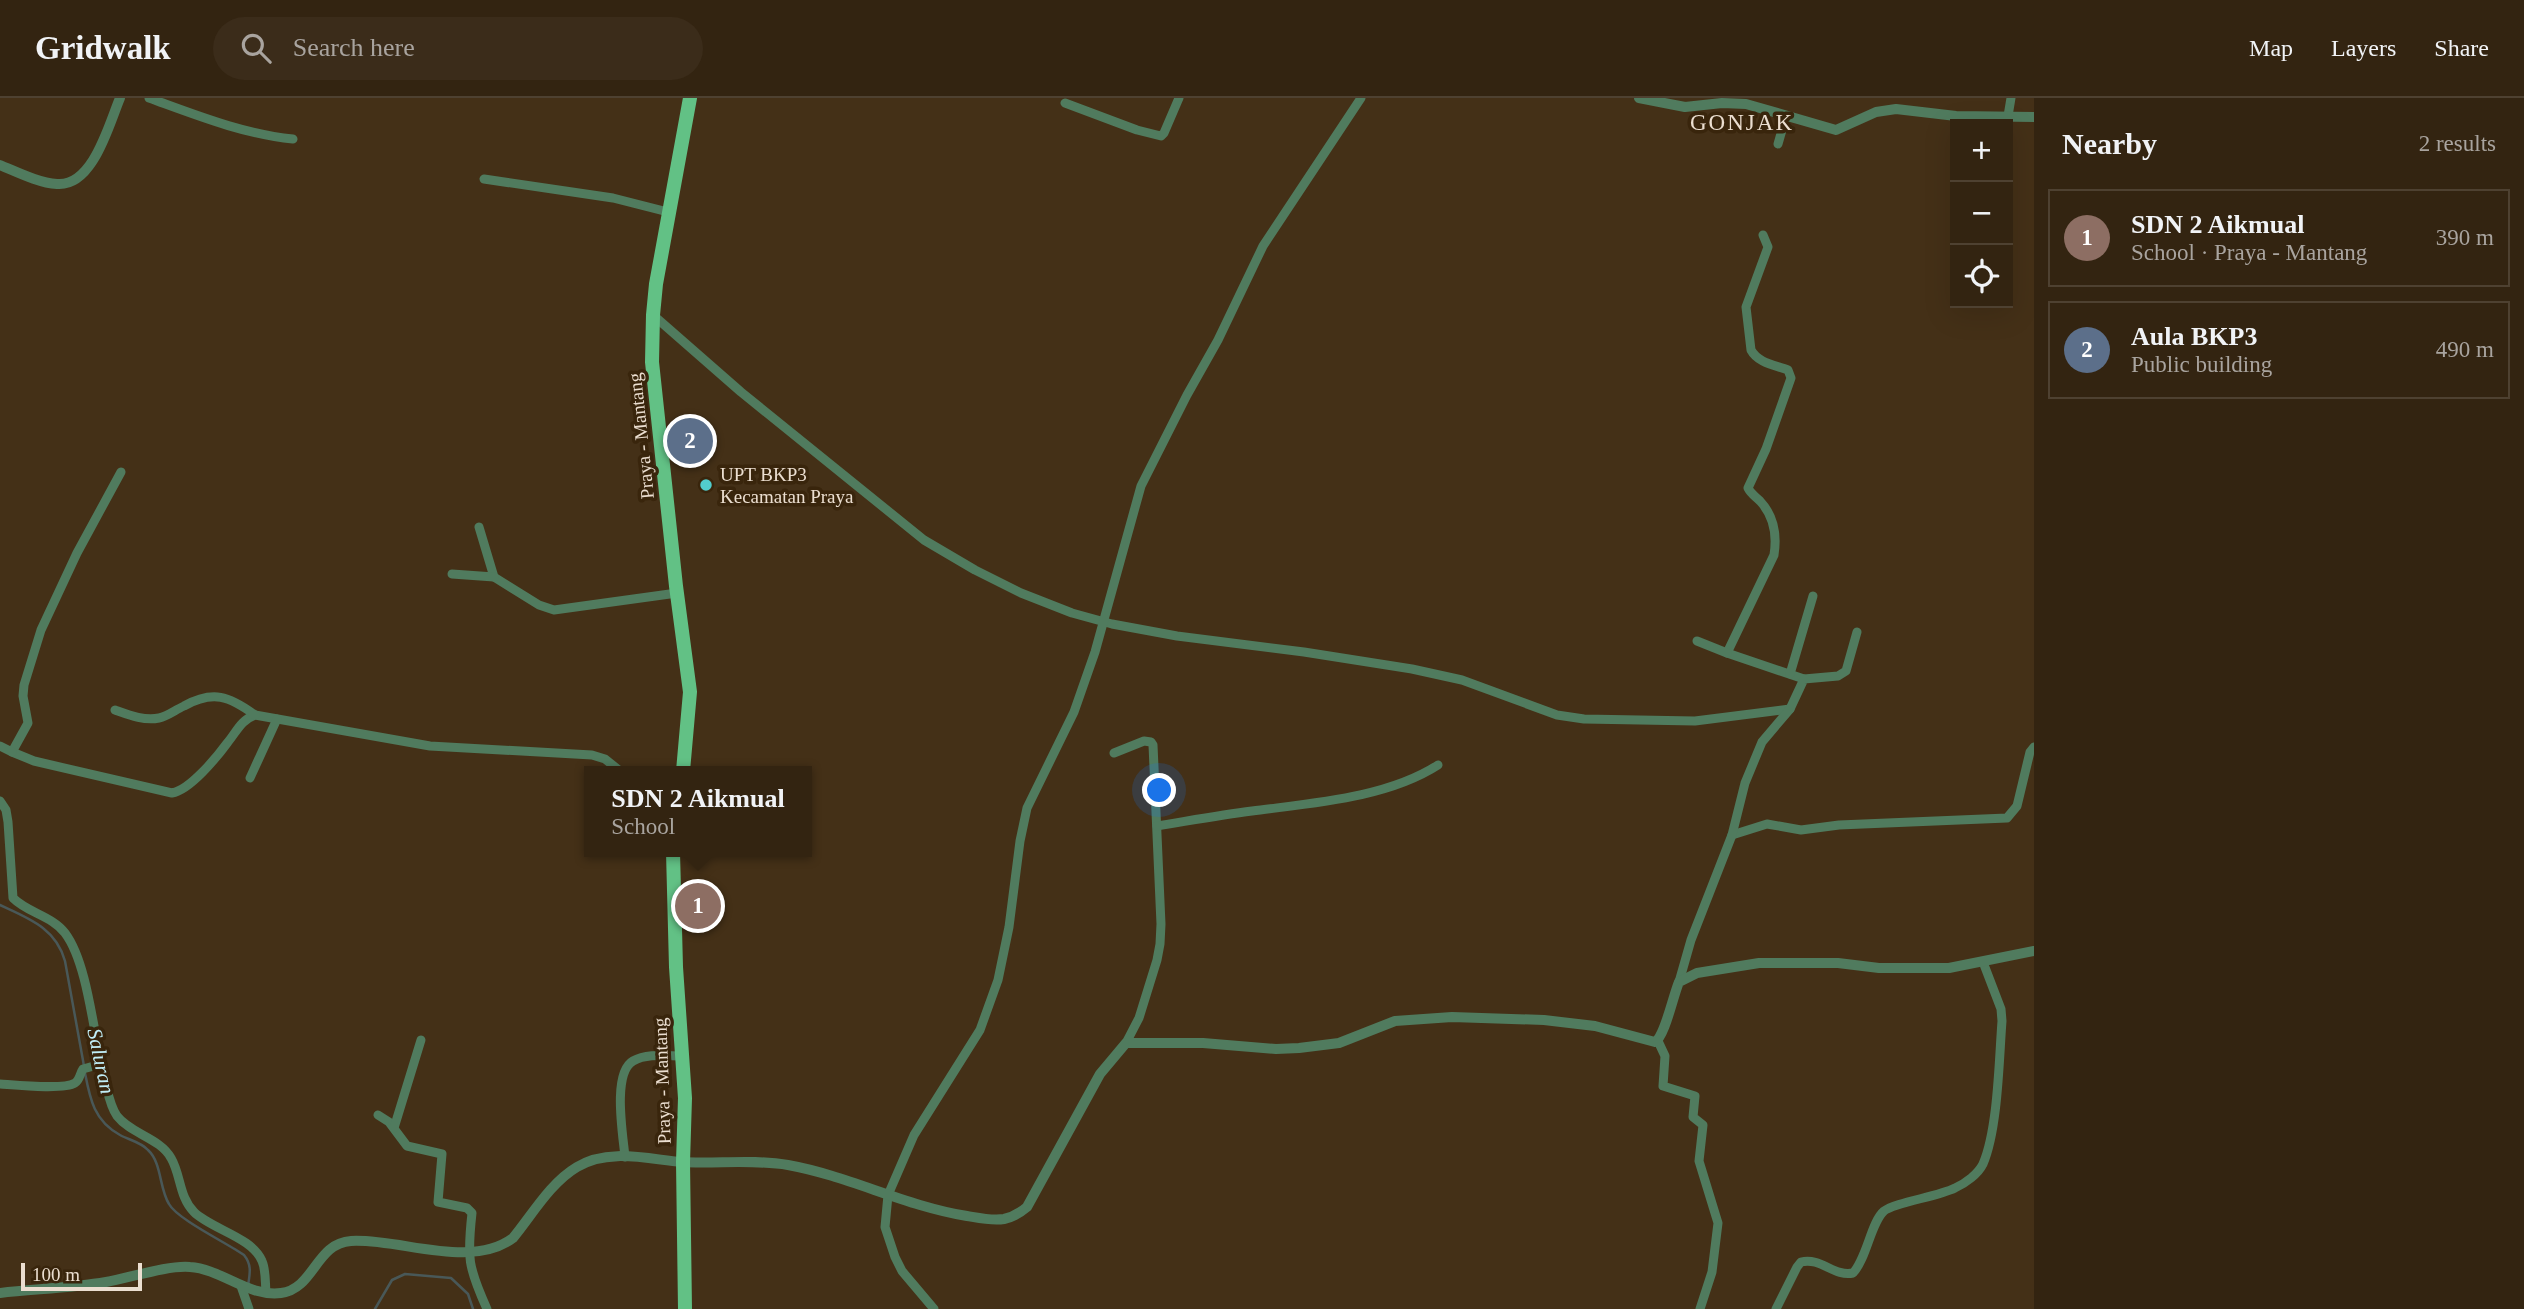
<!DOCTYPE html>
<html lang="en">
<head>
<meta charset="utf-8">
<style>
  :root { --surface:#332411; --page:#3b2c1a; --text:#f1f3f6; --muted:#a9a49f; --line:#4e4131; --accent:#52cdcd }
  body { margin:0; font-family:Georgia,serif; background:var(--page); color:var(--text) }
  .controls { position:absolute; right:21px; top:21px; display:grid; overflow:hidden; border-radius:0px; box-shadow:0 7px 28px #0002 }
  .controls button { width:63px; height:63px; display:grid; place-items:center; padding:0; border:0; border-bottom:2px solid var(--line); background:var(--surface); color:var(--text); font:35px sans-serif }
  .scale { position:absolute; left:21px; bottom:18px; width:121px; box-sizing:border-box; padding-left:7px; border:4px solid #ebded0; border-top:0; font-size:19px; line-height:24px; white-space:nowrap; color:#ebded0; -webkit-text-stroke:5px #39250c; paint-order:stroke }
  .you { position:absolute; left:1160px; top:693px; width:24px; height:24px; margin:-18px; border:5px solid #fff; border-radius:50%; background:#1a73e8; box-shadow:0 0 0 10px #1a73e833 }
  .badge { display:grid; place-items:center; width:46px; height:46px; border-radius:50%; background:var(--accent); color:#fff; font-size:23px; font-weight:700 }
  .pin { position:absolute; translate:-50% -50%; border:4px solid #fff; box-shadow:0 2px 7px #0006 }
  .popup { position:absolute; left:584px; top:668px; width:228px; height:91px; box-sizing:border-box; display:grid; place-content:center; border-radius:0px; background:var(--surface); filter:drop-shadow(0 2px 5px #0005); font-size:23px; white-space:nowrap; color:var(--muted) }
  .popup b { font-size:26px; color:var(--text) }
  .popup::after { content:''; position:absolute; left:50%; top:100%; margin-left:-14px; border:14px solid transparent; border-top-color:var(--surface) }
  .list { margin:0; padding:0; list-style:none }
  h2 { display:flex; justify-content:space-between; align-items:center; height:91px; margin:0; padding:0 28px; font-size:30px }
  h2 small { font-size:23px; font-weight:400; color:var(--muted) }
  .list li { display:grid; grid-template-columns:46px 1fr auto; gap:21px; align-items:center; box-sizing:border-box; height:98px; margin:0 14px 14px; padding:0 14px; border:2px solid var(--line); border-radius:0px }
  .list b { display:block; font-size:26px; white-space:nowrap }
  .list p { margin:0; font-size:23px; white-space:nowrap; color:var(--muted) }
  .list em { font-size:23px; font-style:normal; color:var(--muted) }
  .icon { flex:none; width:38px; height:38px; fill:none; stroke:currentColor; stroke-width:2; stroke-linecap:round; stroke-linejoin:round }
  .map { position:relative; flex:none; width:2034px; height:1211px; overflow:hidden }
  header { display:flex; align-items:center; gap:42px; box-sizing:border-box; height:98px; padding:0 35px; background:var(--surface); border-bottom:2px solid var(--line) }
  header strong { font-size:33px }
  nav { display:flex; gap:38px; margin-inline-start:auto; font-size:24px }
  .search { width:490px; height:63px; background:var(--page); display:flex; align-items:center; gap:18px; box-sizing:border-box; padding:0 24px; border-radius:38px; color:var(--muted); font-size:26px }
  main { display:flex }
  aside { flex:1; background:var(--surface) }
  .map>svg:first-child { display:block }
  .lines { fill:none; stroke-linecap:round; stroke-linejoin:round }
  .stream { stroke:#495858; stroke-width:2.5 }
  .minor { stroke:#507b5e; stroke-width:9 }
  .tertiary { stroke:#507b5e; stroke-width:10 }
  .primary { stroke:#62c185; stroke-width:14 }
  .poi-dot { fill:#52cdcd; stroke:#39250c; stroke-width:2.5 }
  .labels { text-anchor:middle; dominant-baseline:central; stroke-width:7; stroke-linejoin:round; paint-order:stroke }
  .street-label { font-size:19px; fill:#ebded0; stroke:#39250c }
  .poi-label { font-size:19px; fill:#ebded0; stroke:#39250c; text-anchor:start }
  .water-label { font-size:21px; font-style:italic; fill:#c1eef7; stroke:#39250c }
  .quarter-label { font-size:23px; letter-spacing:2px; fill:#ebded0; stroke:#39250c }
</style>
</head>
<body>
<header>
<strong>Gridwalk</strong>
<div class="search"><svg class="icon" aria-label="search" viewBox="0 0 24 24"><circle cx="10" cy="10" r="6"/><path d="M15 15l6 6"/></svg>Search here</div>
<nav><a>Map</a><a>Layers</a><a>Share</a></nav>
</header>
<main>
<div class="map">
<svg width="2034" height="1211" viewBox="0 0 2034 1211">
  <rect width="100%" height="100%" fill="#443017"/>
  <g class="lines">
    <g class="stream">
      <path d="M0,807C28,820 56,830 65,863L84,968"/>
      <path d="M85,975C90,1001 94,1023 120,1037C129,1042 141,1044 148,1052C162,1065 159,1090 169,1106C177,1121 227,1145 244,1157C252,1167 250,1175 248,1188"/>
      <polyline points="375,1211 392,1182 405,1176 451,1180 468,1196 473,1211"/>
    </g>
    <g class="minor">
      <path d="M149,0C196,17 243,36 293,41"/>
      <polyline points="1065,5 1137,32 1161,38 1164,35 1179,0"/>
      <polyline points="2008,18 2011,0"/>
      <polyline points="1778,46 1786,18"/>
      <polyline points="484,81 613,100 668,114"/>
      <path d="M1763,137L1768,149L1746,209L1751,252C1758,265 1775,267 1788,272L1791,280L1766,351L1748,390C1751,396 1755,398 1760,403C1774,418 1777,438 1774,457L1727,555L1804,581"/>
      <polyline points="653,217 741,294 924,442 975,472 1021,495 1072,515 1112,526 1177,538 1304,554 1412,571 1462,582 1557,617 1584,621 1695,623 1790,611"/>
      <path d="M121,374L77,455L41,532L24,587L23,598L28,625L12,654L34,663L172,695C190,692 217,659 228,644C237,633 241,622 255,617L430,648L592,657L605,661L620,673"/>
      <polyline points="479,429 494,479 539,507 554,512 677,495"/>
      <polyline points="452,476 494,479"/>
      <polyline points="1697,543 1727,555"/>
      <polyline points="1790,576 1813,498"/>
      <path d="M115,612C129,617 144,623 159,620C168,618 175,612 184,608C213,592 229,598 255,617"/>
      <polyline points="0,648 12,654"/>
      <polyline points="1114,655 1144,643 1151,644 1153,647 1161,826 1160,846 1157,862 1139,920 1126,945"/>
      <polyline points="250,680 277,621"/>
      <path d="M0,703L6,712L8,724L13,800C28,815 52,818 65,835C89,867 94,943 105,983C108,995 110,1008 117,1018C131,1036 160,1040 171,1060C181,1077 179,1099 194,1114C211,1131 252,1139 262,1163C266,1172 265,1184 266,1194"/>
      <path d="M1157,728C1188,723 1220,717 1252,713C1312,705 1387,700 1438,667"/>
      <polyline points="1732,737 1767,726 1801,732 1839,727 2007,720 2017,708 2030,654 2034,649"/>
      <polyline points="1679,884 1691,842 1732,737 1745,685 1762,644 1790,611 1804,581 1838,578 1846,573 1857,534"/>
      <polyline points="1658,943 1665,958 1663,988 1695,998 1693,1019 1703,1027 1699,1063 1718,1125 1712,1174 1700,1211"/>
      <path d="M0,986C15,987 64,992 75,985C80,982 80,975 83,971L101,966"/>
      <path d="M378,1017L389,1024L407,1048L442,1056L438,1104L467,1110L472,1115C467,1160 468,1169 487,1211"/>
      <polyline points="394,1030 421,942"/>
      <path d="M625,1059C623,1037 612,975 633,963C647,955 667,958 682,958"/>
      <polyline points="241,1188 249,1211"/>
      <polyline points="934,1211 902,1173 895,1159 885,1129 888,1097 914,1037 980,932 998,882 1009,829 1020,743 1027,710 1074,614 1095,554 1141,388 1187,297 1218,242 1263,148 1361,0"/>
      <path d="M1776,1211L1797,1169L1801,1164C1821,1159 1834,1179 1853,1175C1867,1160 1871,1124 1884,1113C1896,1104 1937,1099 1955,1090C1966,1085 1978,1076 1983,1066C1998,1031 1999,962 2002,923L2001,911L1983,864"/>
    </g>
    <g class="tertiary">
      <polyline points="1639,0 1685,9 1722,5 1746,6 1836,32 1876,14 1896,11 1956,18 2034,19"/>
      <path d="M0,67C17,74 39,85 57,86C93,89 109,26 120,0"/>
      <path d="M0,1195C35,1191 71,1190 106,1184C129,1180 168,1167 190,1169C222,1171 247,1199 281,1195C314,1191 316,1145 351,1143C400,1140 470,1172 513,1140C532,1117 550,1085 577,1069C608,1050 648,1061 681,1064C717,1066 752,1061 788,1067C849,1078 905,1108 967,1118C979,1120 992,1123 1004,1121C1013,1119 1020,1115 1027,1109L1100,976L1126,945H1203L1276,951L1299,950L1339,945L1395,923L1452,919L1544,922L1595,928L1655,944C1665,938 1673,898 1679,884L1697,875L1759,865H1838L1879,870H1949L2034,853"/>
    </g>
    <g class="primary">
      <polyline points="683,673 690,594 676,488 652,264 653,217 656,186 690,0"/>
      <polyline points="673,754 676,869 685,1000 683,1064 685,1211"/>
    </g>
  </g>
  <circle class="poi-dot" cx="706" cy="387" r="7"/>
  <g class="labels">
    <g class="street-label">
      <text transform="translate(641 338) rotate(-96)">Praya - Mantang</text>
      <text transform="translate(662 983) rotate(-92)">Praya - Mantang</text>
    </g>
    <g class="poi-label">
      <text x="720" y="376">UPT BKP3<tspan x="720" dy="22">Kecamatan Praya</tspan></text>
    </g>
    <g class="water-label">
      <text transform="translate(101 963) rotate(78)">Saluran</text>
    </g>
    <g class="quarter-label">
      <text x="1742" y="24">GONJAK</text>
    </g>
  </g>
</svg>
<div class="controls">
<button>+</button>
<button>−</button>
<button><svg class="icon" aria-label="locate" viewBox="0 0 24 24"><circle cx="12" cy="12" r="6"/><path d="M12 2v4M12 18v4M2 12h4M18 12h4"/></svg></button>
</div>
<div class="scale">100 m</div>
<div class="you"></div>
<div class="pin badge" style="left:698px;top:808px;background:#8d6e63">1</div>
<div class="popup"><b>SDN 2 Aikmual</b>School</div>
<div class="pin badge" style="left:690px;top:343px;background:#5c6f8a">2</div>
</div>
<aside>
<h2>Nearby<small>2 results</small></h2>
<ul class="list">
<li><span class="badge" style="background:#8d6e63">1</span><div><b>SDN 2 Aikmual</b><p>School · Praya - Mantang</p></div><em>390 m</em></li>
<li><span class="badge" style="background:#5c6f8a">2</span><div><b>Aula BKP3</b><p>Public building</p></div><em>490 m</em></li>
</ul>
</aside>
</main>
</body>
</html>
